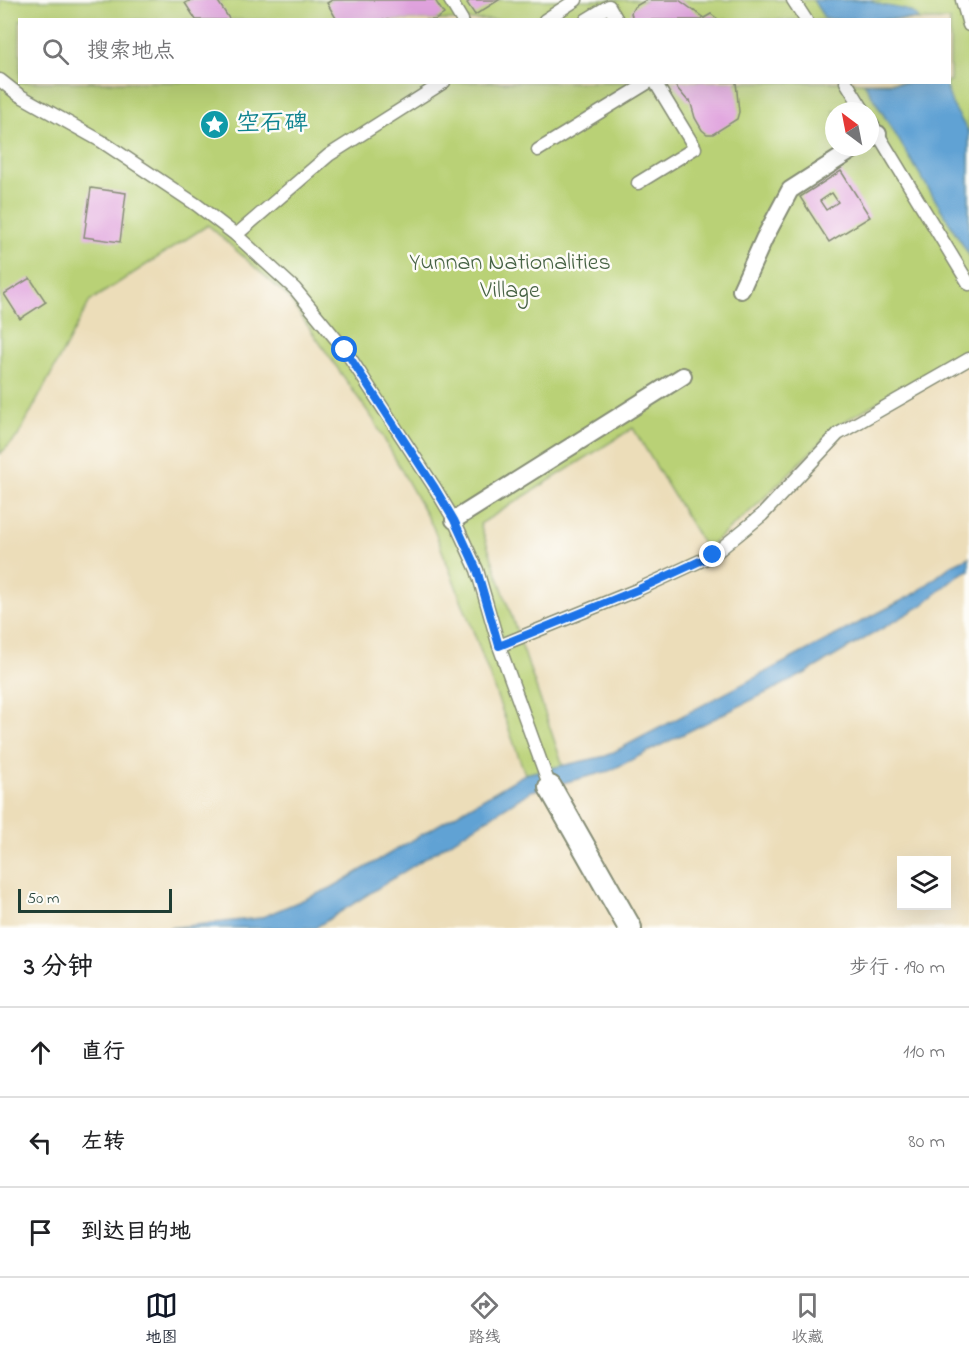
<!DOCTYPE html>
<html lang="zh">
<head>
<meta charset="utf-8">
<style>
  :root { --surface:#fff; --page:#f6f6f6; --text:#202124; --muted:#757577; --line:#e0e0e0; --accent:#111827 }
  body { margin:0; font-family:"Indie Flower","LXGW WenKai TC",sans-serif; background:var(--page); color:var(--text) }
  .controls { position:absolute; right:18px; bottom:18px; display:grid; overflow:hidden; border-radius:0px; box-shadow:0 6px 24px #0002 }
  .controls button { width:54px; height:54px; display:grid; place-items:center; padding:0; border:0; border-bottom:2px solid var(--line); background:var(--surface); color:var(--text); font:30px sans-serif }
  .compass { position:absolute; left:825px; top:102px; width:54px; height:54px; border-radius:50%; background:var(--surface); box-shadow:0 6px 24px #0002; rotate:328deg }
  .scale { position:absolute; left:18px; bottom:15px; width:154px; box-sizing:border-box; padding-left:6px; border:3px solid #1f3d34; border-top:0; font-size:16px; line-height:21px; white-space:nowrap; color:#1f3d34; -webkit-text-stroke:4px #fdfcf7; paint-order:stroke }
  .stop { position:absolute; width:18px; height:18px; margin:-14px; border:4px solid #1a73e8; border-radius:50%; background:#fff }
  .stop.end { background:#1a73e8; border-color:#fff; box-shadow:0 2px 6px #0008 }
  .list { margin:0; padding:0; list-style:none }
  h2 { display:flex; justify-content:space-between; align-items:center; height:78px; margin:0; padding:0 24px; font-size:26px }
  h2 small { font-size:20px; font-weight:400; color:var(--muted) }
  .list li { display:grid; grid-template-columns:39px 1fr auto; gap:18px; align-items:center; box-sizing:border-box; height:90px; padding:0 24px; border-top:2px solid var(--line) }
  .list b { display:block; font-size:22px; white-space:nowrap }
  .list em { font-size:20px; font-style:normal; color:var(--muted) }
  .icon { flex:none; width:33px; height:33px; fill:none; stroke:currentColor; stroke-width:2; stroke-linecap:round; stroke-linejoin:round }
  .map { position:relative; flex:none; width:969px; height:928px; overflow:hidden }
  .search { position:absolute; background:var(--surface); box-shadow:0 6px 24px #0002; left:18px; right:18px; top:18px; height:66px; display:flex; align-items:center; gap:15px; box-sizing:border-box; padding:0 21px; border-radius:0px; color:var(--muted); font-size:22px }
  .sheet { height:348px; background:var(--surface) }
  nav { display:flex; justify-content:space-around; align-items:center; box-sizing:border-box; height:84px; border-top:2px solid var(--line); background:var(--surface); font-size:16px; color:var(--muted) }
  nav a { display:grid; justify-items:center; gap:3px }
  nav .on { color:var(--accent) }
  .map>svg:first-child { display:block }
  .green { fill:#b9d176; stroke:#6c8755; stroke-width:1.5; fill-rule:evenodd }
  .water { fill:#60a2d4; stroke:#407084; stroke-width:1.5 }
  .building { fill:#e0a3de; fill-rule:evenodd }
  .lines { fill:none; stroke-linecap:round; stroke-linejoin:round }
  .service-casing { stroke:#868d76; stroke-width:15 }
  .pedestrian-casing { stroke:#868d76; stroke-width:20 }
  .minor-casing { stroke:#868d76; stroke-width:26 }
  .service { stroke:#fff; stroke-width:12 }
  .pedestrian { stroke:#fff; stroke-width:16 }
  .minor { stroke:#fff; stroke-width:22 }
  .route { stroke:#1a73e8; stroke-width:8 }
  .labels { text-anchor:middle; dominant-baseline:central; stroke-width:5; stroke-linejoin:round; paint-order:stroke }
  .culture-label { font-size:24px; fill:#0d838f; stroke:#fdfcf7; text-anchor:start }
  .park-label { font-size:24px; fill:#466244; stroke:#fdfcf7 }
</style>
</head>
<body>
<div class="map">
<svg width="969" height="928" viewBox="0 0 969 928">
  <rect width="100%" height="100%" fill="#fdfcf7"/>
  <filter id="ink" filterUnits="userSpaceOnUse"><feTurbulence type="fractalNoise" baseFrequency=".0167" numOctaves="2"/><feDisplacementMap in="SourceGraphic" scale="12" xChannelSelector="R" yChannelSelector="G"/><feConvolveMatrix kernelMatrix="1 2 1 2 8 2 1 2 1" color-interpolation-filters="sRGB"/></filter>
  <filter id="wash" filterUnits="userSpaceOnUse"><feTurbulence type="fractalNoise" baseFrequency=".008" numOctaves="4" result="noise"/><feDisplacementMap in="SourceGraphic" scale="24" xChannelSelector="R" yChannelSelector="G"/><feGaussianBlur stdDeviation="1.35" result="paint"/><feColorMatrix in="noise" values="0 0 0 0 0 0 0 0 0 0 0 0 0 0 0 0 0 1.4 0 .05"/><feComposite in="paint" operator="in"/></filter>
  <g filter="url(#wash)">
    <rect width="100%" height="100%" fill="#ecddb9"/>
    <path class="green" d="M0,0H969V349L838,425L756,506L706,549L633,428L480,524L563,766L525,774L477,641L433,527L373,419L287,296L208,225L90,301L18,436L0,454ZM20,20H950V82H20ZM834,111H870V147H834Z"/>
    <g class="water">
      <path d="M813,0H870C884,10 909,4 919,19H825Z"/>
      <polygon points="864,83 945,83 952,104 969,133 969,255"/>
      <polygon points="969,557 969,570 959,575 921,606 804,674 609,771 531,791 315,928 168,928 260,918 331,888 525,774 606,756 916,593 952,565"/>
    </g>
    <g id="blocks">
      <g class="building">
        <polygon points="191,0 217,0 230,20 196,20 185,3"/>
        <polygon points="332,0 435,0 444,14 435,20 337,20 327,3"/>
        <polygon points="471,0 499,0 475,15 467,3"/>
        <polygon points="646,0 679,0 704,18 711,14 719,20 633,20 631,13 634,7"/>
        <polygon points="672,82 736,82 739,112 737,119 713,134 707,134 702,130 695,118 690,100 688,101"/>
        <path d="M841,171L870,217L829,242L800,197ZM832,193L838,202L826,210L820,201Z"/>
        <polygon points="91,188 126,193 120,242 84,237"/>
        <polygon points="30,278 46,302 20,319 4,294"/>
      </g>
    </g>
  </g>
  <g filter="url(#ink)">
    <use href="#blocks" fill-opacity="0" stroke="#868d76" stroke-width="1.5"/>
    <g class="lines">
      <defs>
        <g id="service">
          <polyline points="450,0 462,20"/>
          <polyline points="793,0 806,20"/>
          <polyline points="962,0 969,25"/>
          <polyline points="545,20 576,0"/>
          <polyline points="586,20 609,6 617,20"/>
          <polyline points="0,80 19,95 101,141 197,205 236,235 295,289 345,350 435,488 454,520 477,570 499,646 550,787"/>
          <polyline points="846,82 864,111"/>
          <polyline points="870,121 969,284"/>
          <polyline points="538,150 649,82"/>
          <polyline points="638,183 695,148 655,82"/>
          <polyline points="236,235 329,155 444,82"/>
          <polyline points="499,646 637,590 713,555 762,515 838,434 969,359"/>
        </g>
        <g id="pedestrian">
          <polyline points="870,139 878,134"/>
          <polyline points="741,290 764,239 790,190 857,147"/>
          <polyline points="454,520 683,376"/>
        </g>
        <polyline id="minor" points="550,787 630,928"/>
      </defs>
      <use href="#service" class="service-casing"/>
      <use href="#pedestrian" class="pedestrian-casing"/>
      <use href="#minor" class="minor-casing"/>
      <use href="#service" class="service"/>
      <use href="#pedestrian" class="pedestrian"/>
      <use href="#minor" class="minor"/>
    </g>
  </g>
  <g class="lines" filter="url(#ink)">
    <polyline class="route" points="345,350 435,488 454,520 477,570 499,646 637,590 713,555"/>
  </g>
  <defs>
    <symbol id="sight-disc" viewBox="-11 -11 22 22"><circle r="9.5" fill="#0f9aa8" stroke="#fdfcf7"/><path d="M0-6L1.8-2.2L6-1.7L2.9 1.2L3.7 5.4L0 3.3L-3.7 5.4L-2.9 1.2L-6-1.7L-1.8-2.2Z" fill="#fff"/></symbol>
  </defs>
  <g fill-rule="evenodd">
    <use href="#sight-disc" x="198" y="108" width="33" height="33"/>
  </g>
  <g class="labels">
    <g class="culture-label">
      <text x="236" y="124">空石碑</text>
    </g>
    <g class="park-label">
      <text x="510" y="263">Yunnan Nationalities<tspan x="510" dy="28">Village</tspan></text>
    </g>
  </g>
</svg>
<div class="controls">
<button><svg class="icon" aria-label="layers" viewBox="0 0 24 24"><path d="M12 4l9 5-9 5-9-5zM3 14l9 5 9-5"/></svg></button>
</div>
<svg class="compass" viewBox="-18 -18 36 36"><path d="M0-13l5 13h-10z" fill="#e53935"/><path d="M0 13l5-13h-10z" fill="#757577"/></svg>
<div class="scale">50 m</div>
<div class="stop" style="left:345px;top:350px"></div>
<div class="stop end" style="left:713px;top:555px"></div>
<div class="search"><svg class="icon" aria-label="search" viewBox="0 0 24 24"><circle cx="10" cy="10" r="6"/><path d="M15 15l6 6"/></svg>搜索地点</div>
</div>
<section class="sheet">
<h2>3 分钟<small>步行 · 190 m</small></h2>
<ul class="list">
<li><svg class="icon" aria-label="ahead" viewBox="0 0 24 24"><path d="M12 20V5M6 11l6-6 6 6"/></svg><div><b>直行</b></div><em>110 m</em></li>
<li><svg class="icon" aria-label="left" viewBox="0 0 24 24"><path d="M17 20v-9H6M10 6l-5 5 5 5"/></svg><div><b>左转</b></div><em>80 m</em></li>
<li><svg class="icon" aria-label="arrive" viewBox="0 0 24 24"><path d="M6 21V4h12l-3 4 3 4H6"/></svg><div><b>到达目的地</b></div></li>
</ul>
</section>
<nav>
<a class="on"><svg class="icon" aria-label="map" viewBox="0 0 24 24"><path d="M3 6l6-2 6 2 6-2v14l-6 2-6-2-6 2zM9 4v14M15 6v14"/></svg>地图</a>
<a><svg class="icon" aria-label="directions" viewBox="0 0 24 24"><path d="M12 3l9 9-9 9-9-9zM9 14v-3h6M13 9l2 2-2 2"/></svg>路线</a>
<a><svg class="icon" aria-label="saved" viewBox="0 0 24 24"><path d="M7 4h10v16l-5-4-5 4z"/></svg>收藏</a>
</nav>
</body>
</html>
